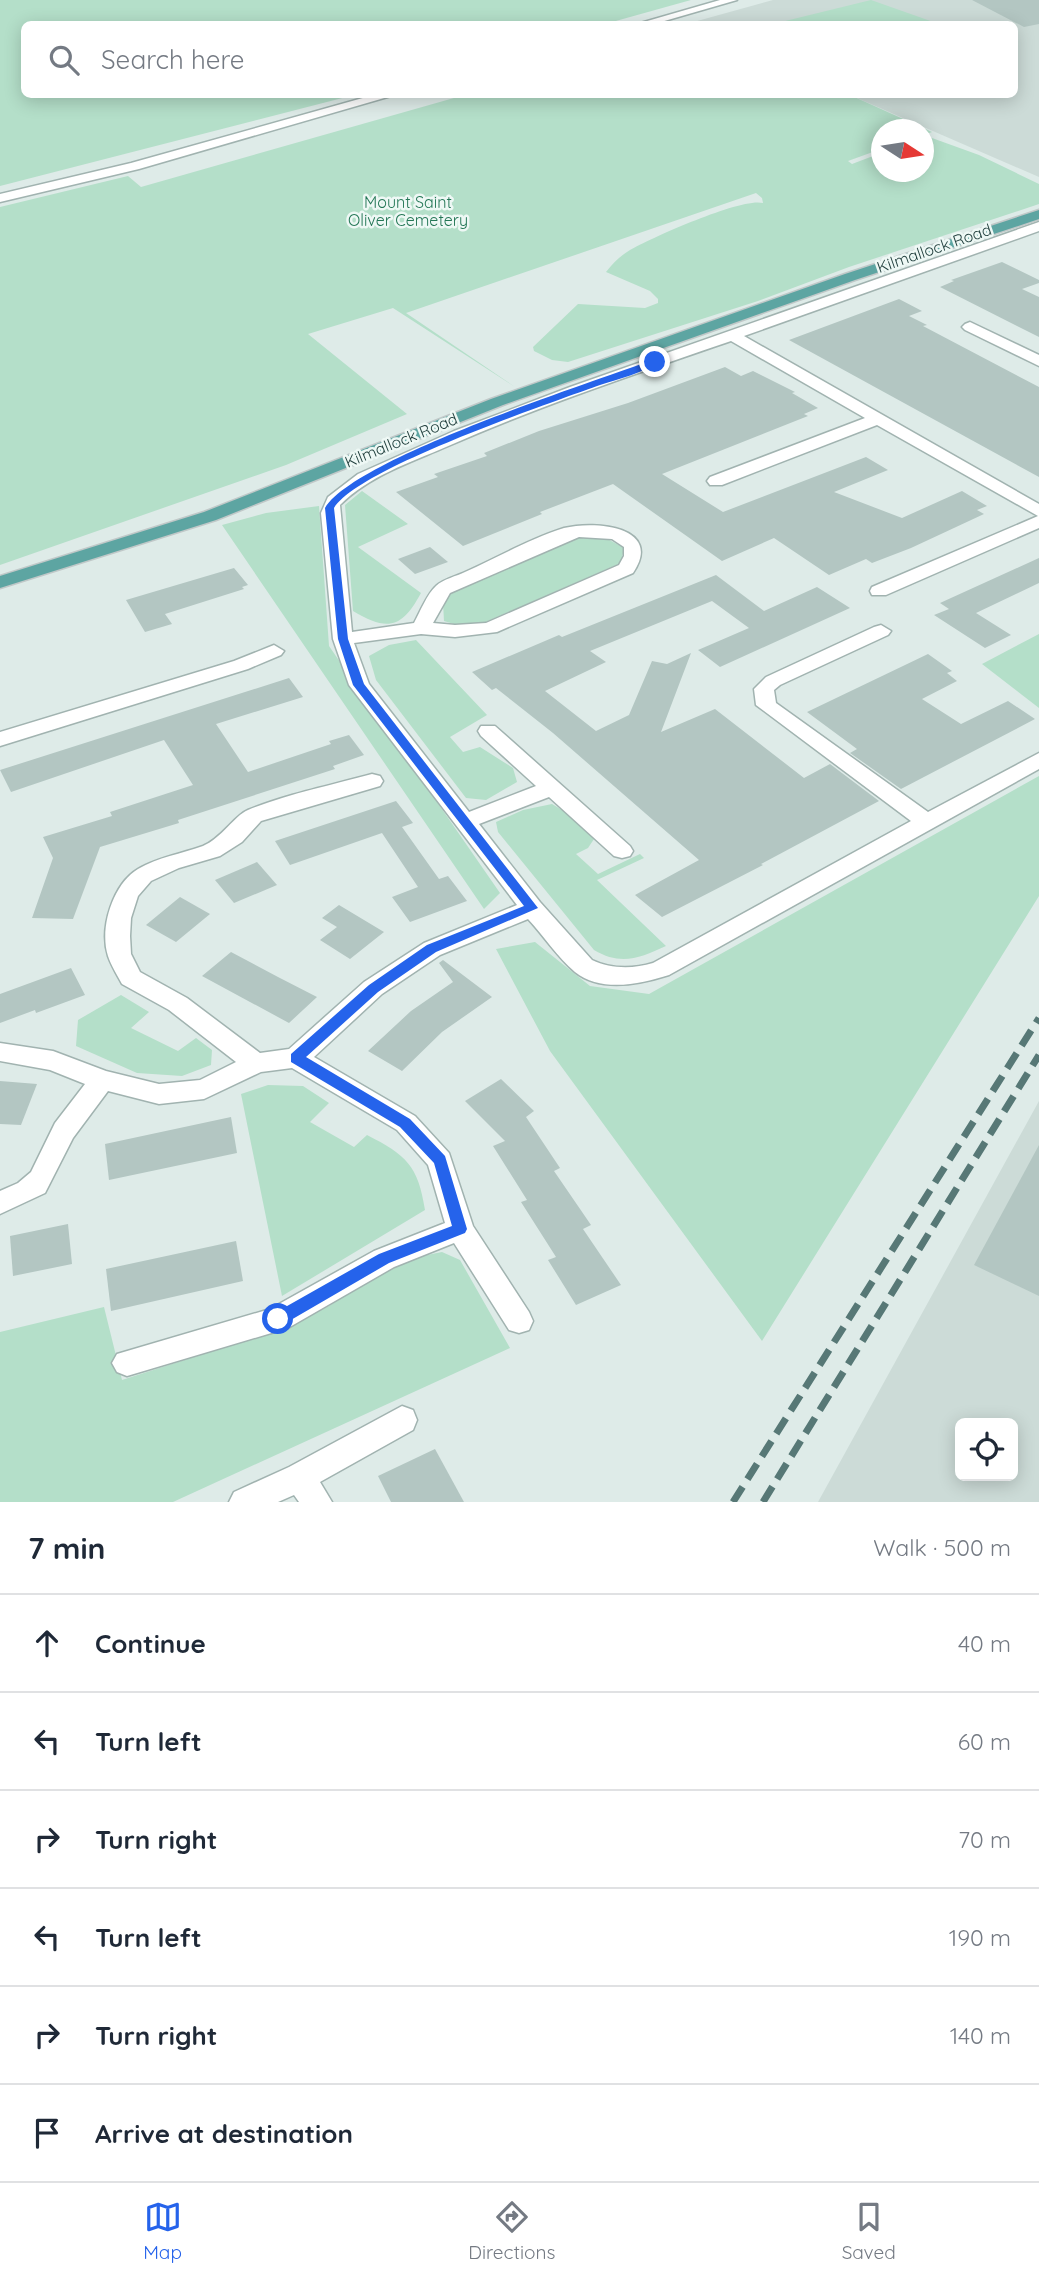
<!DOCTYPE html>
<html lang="en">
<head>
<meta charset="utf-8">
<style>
  :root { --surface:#fff; --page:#f2f2f3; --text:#1f2937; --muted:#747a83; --line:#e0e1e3; --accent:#2563eb }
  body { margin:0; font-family:Quicksand,sans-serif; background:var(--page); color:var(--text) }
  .controls { position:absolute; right:21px; bottom:21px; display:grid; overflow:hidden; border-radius:10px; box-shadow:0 4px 18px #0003 }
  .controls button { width:63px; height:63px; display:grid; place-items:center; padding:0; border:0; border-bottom:2px solid var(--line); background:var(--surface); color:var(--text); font:35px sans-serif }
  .compass { position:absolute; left:871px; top:119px; width:63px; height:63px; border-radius:50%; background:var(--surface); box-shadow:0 4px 18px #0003; rotate:102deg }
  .stop { position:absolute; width:21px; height:21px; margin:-16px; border:5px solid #2563eb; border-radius:50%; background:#fff }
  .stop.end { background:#2563eb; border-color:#fff; box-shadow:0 2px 7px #0008 }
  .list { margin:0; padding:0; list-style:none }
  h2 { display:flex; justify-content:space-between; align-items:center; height:91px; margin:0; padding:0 28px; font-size:30px }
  h2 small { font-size:23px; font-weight:400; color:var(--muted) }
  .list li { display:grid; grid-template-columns:46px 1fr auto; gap:21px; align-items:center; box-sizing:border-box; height:98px; padding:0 28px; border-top:2px solid var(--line) }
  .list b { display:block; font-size:26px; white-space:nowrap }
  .list em { font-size:23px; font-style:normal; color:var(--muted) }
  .icon { flex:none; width:38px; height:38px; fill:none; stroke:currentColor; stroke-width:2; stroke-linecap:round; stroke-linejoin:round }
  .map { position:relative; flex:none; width:1039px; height:1502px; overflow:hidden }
  .search { position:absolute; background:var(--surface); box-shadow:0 4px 18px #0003; left:21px; right:21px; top:21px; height:77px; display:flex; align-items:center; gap:18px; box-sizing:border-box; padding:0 24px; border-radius:10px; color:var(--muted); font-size:26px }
  .sheet { height:679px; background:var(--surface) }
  nav { display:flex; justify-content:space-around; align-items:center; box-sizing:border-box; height:98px; border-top:2px solid var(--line); background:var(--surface); font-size:19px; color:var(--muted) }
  nav a { display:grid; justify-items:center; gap:4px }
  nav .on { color:var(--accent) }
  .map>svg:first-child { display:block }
  .built { fill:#ccdbd7; fill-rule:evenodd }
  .green { fill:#b4dfc9 }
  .building { fill:#b3c6c2 }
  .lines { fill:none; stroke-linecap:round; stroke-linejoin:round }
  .minor-casing { stroke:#a1b3b0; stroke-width:3 }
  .major-casing { stroke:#c0c8c8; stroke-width:3 }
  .minor { fill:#fff; fill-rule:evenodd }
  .major { fill:#5da5a2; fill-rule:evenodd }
  .rail { stroke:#577876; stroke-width:7; stroke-dasharray:18 9; stroke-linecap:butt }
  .route { fill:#2563eb }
  .labels { text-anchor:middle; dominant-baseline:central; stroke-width:5; stroke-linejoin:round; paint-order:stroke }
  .far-park-label { font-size:16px; fill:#247756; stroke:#eef8f5 }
  .far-street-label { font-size:16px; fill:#1e3c3a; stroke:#eef8f5 }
</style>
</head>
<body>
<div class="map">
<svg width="1039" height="1502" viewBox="0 0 1039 1502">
  <rect width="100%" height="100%" fill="#deebe8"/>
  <g class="built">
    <polygon points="773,0 1039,0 1039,177 850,95 1014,94 1014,24 690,23"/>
    <path d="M1039,1101V1502H818ZM960,1423H1013V1476H960Z"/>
  </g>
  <g class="green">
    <polygon points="0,0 691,0 605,24 24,24 24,94 354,95 0,186"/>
    <polygon points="871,0 939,24 773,24"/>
    <path d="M468,94L850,95L932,132L924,135L923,130H881V149L848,161L852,164L881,153V172H923L924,138H932L979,155L1039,184V204L849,267L758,301L568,362L552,360L534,351L533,347L578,304L645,308L658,303V299L650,291L606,272C613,263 620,256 630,250C651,238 742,197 763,203L762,198L756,193L406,313L515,387L393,308L308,334L407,414L286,465L0,565V207L128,176L141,187Z"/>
    <path d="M362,491L408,524L358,547L421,593C402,628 388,632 353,611L345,505Z"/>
    <polygon points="319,506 329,646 500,893 484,909 222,525 266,513"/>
    <polygon points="586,535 604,537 624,548 621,563 481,624 457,625 444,621 443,603 451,591"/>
    <polygon points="1039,634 1039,708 982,664"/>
    <polygon points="416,640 487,715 450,737 463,752 480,747 513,768 517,782 486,800 466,798 376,680 369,656 389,645"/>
    <polygon points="1039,776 1039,896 762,1341 550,1051 496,949 535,942 590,986 649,994"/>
    <path d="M552,804L567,813L594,839L588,848L576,854L598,874L640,854L644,858L597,880L666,946C640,958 621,966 594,950L498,832L496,822L523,810Z"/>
    <polygon points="121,995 149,1012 131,1028 178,1051 196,1038 212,1050 211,1065 182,1076 137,1073 76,1046 78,1020"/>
    <path d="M268,1085L303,1086L329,1103L310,1122L354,1147L367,1135C406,1155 418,1165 425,1210L282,1296L241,1094Z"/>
    <polygon points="442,1252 460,1260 510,1348 173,1502 0,1502 0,1332 104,1307 122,1380 287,1327 329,1306 382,1270 412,1258"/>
  </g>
  <g class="building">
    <polygon points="972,0 1039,0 1039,24 1024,27"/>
    <polygon points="1002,262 1039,280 1039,283 1022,289 1039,297 1039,337 940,287 954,281 951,280"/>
    <polygon points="899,299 922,311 909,316 927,325 923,326 1039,387 1039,477 789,340"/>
    <polygon points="725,367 741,376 753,371 795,392 792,393 818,408 804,414 808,416 662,474 723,512 866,457 888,470 834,492 902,518 962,491 987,506 977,510 984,514 911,548 872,563 866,559 829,575 774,538 722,561 613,484 540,512 542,514 463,546 396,492 438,477 434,474 487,456 484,453 539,431 628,403"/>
    <polygon points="430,547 448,562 415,574 398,559"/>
    <polygon points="1039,558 1039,583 976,613 1011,635 985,648 934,615 949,609 940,603"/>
    <polygon points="234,568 248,585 242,587 244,589 165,614 172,624 145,632 126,600"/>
    <polygon points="716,575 764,611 817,587 850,608 720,667 698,650 749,628 712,601 590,651 606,662 545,691 596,731 629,715 652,661 667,664 691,653 661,732 715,709 804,778 830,764 879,801 761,864 763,865 662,917 635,895 699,860 553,733 496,688 492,690 472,672 559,635 562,637"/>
    <polygon points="928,654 952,671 947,673 957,681 922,699 961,724 1008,701 1035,719 901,789 850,753 857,749 807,712"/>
    <polygon points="289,678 303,697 216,724 248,772 331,744 329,741 349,735 364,755 333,766 335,769 178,820 179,823 100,847 73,919 32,918 53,858 43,837 112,816 110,812 193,785 164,740 11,792 0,770"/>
    <polygon points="396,801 413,823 402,827 439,879 448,876 467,901 410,922 392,897 418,887 382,833 290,865 275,841"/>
    <polygon points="257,862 277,885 234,903 215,880"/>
    <polygon points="180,897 210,914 176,942 146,925"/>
    <polygon points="339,905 384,932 350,959 320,940 337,927 322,918"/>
    <polygon points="231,952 278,977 317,997 289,1023 202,976"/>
    <polygon points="443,960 492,997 442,1032 402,1071 368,1051 411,1011 453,982 439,963"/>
    <polygon points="71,968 85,995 36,1013 35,1010 0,1023 0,994"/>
    <polygon points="501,1079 534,1111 526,1117 560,1168 554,1171 591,1225 583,1229 621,1285 576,1305 548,1260 556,1257 521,1202 527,1200 493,1146 505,1141 465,1101"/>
    <polygon points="0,1081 37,1084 21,1125 0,1124"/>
    <polygon points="231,1117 237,1153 109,1180 105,1144"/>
    <polygon points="1039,1145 1039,1296 974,1265"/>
    <polygon points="68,1224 72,1264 13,1276 10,1236"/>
    <polygon points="236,1241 243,1281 111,1311 106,1269"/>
    <polygon points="435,1449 464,1502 391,1502 378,1476"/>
  </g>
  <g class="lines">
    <defs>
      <g id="minor">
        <polygon points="720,0 737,0 654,24 637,24"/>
        <polygon points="377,94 398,94 139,169 0,202 0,194 131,163"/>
        <path d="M1039,222V231L744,336L1039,504V528L886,595H872L870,591L872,587L1038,516L877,425L722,485H710L707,481L710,477L865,418L731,341C635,374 539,406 446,447C409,463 369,476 340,505L352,632L414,623C420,612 427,594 436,586C443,579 457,576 465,572C497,558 531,538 564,528C596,520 664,527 633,573L497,632L455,637L421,634L354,643L369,684L469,812L536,786L481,736L478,731L481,726H495L630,846L633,851L630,856L622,858L614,856L549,797L479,824L540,902L592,960C611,969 633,969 653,963L911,821L756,705L754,689L766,677L874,627L881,625L891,631L888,635L780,685L774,690L776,703L928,812L1039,753V769L669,975C641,984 601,993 575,972C558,958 543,935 528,919L440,955L382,994L314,1057L415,1116L449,1153L473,1226L529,1312L533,1321L529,1330L519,1333L509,1330L454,1243L394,1267L288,1328L127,1376L117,1372L112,1363L117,1354L270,1309L374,1251L445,1223L428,1165L397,1130L292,1068L261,1072L204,1099L159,1104L108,1091L73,1138L45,1193L0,1214V1191L18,1183L31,1172L55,1123L85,1084L50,1070L0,1061V1043L53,1051L106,1071L159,1084L200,1080L236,1062L169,1010L122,984C117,975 111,965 108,956C99,928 113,884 138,869C158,857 181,854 203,846C222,838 234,816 248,810C287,794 332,785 372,774L380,776L383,781L380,786L261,821L242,842L220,856L179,868L151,881L138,896L131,918L130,936L131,954L140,972L187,998L260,1053L289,1049L364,982L424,943L517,905L349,685L333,639L321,513L328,497L358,474L454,431L570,387ZM579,537L612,539L624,547V556L619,565L486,623L455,625L433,623L450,593Z"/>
        <polygon points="970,322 1039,355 1039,366 965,330 962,327 965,324"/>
        <polygon points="274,645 284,651 281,655 248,669 0,746 0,732 234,661"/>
        <polygon points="402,1406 413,1410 417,1420 413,1430 320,1482 332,1502 299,1502 294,1495 278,1502 229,1502 234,1492 289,1467"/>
      </g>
      <polygon id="major" points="1039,210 1039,219 855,280 503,405 216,520 0,588 0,576 204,512 491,399 845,274"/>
    </defs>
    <use href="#minor" class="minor-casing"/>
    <use href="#major" class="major-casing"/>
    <use href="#minor" class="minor"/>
    <use href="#major" class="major"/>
    <g class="rail">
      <polyline points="733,1502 1039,1018"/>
      <polyline points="763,1502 1039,1055"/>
    </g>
  </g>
  <path class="route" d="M652,360L659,362C643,373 618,379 600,385C548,404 358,468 334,508L348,639L364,684L538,908L436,952L378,992L306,1057L410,1119L445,1156L467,1229L465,1233L389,1263L284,1324H273L270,1319L273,1314L379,1254L452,1226L434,1163L400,1127L291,1062V1054L369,985L427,945L524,906L353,685L338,639L325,508C355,458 588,384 652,360Z"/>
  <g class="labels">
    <g class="far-park-label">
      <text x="408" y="202">Mount Saint<tspan x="408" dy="18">Oliver Cemetery</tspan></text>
    </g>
    <g class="far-street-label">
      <text transform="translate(934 248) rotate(-19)">Kilmallock Road</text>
      <text transform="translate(401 440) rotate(-22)">Kilmallock Road</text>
    </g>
  </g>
</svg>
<div class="controls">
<button><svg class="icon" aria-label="locate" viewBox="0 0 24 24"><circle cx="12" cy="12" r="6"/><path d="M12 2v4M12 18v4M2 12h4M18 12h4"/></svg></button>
</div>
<svg class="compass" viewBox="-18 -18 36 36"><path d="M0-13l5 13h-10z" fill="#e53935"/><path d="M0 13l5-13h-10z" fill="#747a83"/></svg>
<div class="stop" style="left:278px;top:1319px"></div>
<div class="stop end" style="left:655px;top:362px"></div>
<div class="search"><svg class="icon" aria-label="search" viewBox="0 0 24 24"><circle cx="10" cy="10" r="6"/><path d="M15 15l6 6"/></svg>Search here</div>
</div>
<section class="sheet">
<h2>7 min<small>Walk · 500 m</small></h2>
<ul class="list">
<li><svg class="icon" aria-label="ahead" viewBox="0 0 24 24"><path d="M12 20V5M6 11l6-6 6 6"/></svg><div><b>Continue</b></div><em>40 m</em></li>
<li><svg class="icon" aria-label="left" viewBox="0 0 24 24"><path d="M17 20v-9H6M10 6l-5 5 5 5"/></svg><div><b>Turn left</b></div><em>60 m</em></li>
<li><svg class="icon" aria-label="right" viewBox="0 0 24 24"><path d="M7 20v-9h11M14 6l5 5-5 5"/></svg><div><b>Turn right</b></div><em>70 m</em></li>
<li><svg class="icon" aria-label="left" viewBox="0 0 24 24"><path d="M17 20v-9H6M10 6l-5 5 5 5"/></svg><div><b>Turn left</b></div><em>190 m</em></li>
<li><svg class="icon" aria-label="right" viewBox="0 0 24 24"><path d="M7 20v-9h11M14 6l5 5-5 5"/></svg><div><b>Turn right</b></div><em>140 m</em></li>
<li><svg class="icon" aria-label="arrive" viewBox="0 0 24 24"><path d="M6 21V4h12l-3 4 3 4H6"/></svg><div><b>Arrive at destination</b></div></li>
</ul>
</section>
<nav>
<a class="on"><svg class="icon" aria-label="map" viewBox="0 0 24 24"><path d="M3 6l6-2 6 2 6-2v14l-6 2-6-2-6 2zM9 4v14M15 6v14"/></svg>Map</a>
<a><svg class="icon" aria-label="directions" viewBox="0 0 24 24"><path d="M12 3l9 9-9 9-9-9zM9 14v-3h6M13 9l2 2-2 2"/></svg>Directions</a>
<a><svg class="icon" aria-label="saved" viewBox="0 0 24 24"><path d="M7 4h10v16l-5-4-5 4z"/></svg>Saved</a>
</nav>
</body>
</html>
